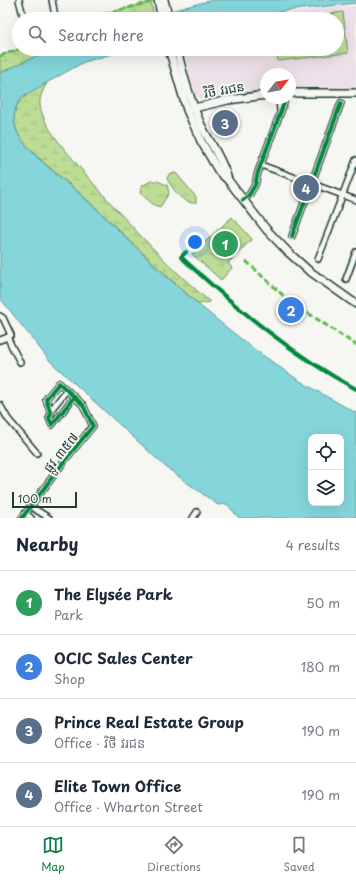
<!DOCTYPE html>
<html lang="en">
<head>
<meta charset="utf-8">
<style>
  :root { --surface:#fff; --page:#f2f2f3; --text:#1f2937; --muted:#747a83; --line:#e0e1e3; --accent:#0b8043 }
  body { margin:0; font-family:"Playpen Sans","Noto Sans Khmer",sans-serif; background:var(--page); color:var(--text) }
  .controls { position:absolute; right:12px; bottom:12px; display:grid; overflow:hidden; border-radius:8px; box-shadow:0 4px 16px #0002 }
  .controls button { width:36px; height:36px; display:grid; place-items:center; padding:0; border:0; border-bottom:1px solid var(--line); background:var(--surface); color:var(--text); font:20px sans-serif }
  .compass { position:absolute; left:260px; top:68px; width:36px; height:36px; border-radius:50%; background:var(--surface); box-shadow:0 4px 16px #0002; rotate:59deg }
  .scale { position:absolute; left:12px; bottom:10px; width:65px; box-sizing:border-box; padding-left:4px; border:2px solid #1f3d34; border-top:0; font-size:11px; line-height:14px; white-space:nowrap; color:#1f3d34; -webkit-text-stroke:3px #f6f6f2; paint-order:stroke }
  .you { position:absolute; left:195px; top:242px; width:14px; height:14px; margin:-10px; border:3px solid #fff; border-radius:50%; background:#1a73e8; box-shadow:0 0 0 6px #1a73e833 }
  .badge { display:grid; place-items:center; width:26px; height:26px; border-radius:50%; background:var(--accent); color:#fff; font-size:13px; font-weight:700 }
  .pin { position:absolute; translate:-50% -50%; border:2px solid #fff; box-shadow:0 1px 4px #0006 }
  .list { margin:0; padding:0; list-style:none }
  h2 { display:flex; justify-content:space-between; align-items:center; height:52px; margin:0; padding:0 16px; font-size:17px }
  h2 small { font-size:13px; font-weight:400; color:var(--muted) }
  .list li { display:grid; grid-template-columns:26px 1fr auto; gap:12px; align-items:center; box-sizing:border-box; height:64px; padding:0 16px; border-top:1px solid var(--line) }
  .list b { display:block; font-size:15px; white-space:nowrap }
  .list p { margin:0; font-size:13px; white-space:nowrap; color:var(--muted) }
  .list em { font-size:13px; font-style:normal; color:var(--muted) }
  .icon { flex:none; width:22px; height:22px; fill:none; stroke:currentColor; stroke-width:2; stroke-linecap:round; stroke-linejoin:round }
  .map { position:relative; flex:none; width:356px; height:518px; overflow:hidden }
  .search { position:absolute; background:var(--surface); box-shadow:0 4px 16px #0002; left:12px; right:12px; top:12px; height:44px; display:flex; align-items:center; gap:10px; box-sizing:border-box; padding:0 14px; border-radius:22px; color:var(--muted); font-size:15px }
  .sheet { height:308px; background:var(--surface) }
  nav { display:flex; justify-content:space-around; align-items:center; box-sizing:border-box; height:56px; border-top:1px solid var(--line); background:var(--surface); font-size:11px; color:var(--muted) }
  nav a { display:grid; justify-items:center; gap:2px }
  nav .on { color:var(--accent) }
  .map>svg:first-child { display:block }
  .built { fill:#eee0e8 }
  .grass { fill:url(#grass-tufts); stroke:#6e8d65 }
  .wetland { fill:url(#wetland-marsh); stroke:#6e8d65 }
  .pitch { fill:#bddd96; stroke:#6e8d65 }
  .water { fill:#84d6db; stroke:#5c9998; fill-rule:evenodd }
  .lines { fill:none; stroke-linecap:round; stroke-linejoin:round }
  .street-casing { stroke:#1f3d34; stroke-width:8 }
  .secondary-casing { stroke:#1f3d34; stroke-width:10 }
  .street { stroke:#f6f6f2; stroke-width:5 }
  .secondary { stroke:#f6f6f2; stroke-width:7 }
  .quiet { stroke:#58b947; stroke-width:3; stroke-dasharray:6 3; stroke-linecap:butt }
  .cycleway-casing { stroke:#f6f6f2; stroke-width:6 }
  .cycleway { stroke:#00873e; stroke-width:4 }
  .labels { text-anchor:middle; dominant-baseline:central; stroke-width:4; stroke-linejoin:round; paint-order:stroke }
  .street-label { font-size:13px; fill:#1f3d34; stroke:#f6f6f2 }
</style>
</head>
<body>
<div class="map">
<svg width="356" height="518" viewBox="0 0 356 518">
  <defs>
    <pattern id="grass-tufts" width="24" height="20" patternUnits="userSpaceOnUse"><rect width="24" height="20" fill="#bddd96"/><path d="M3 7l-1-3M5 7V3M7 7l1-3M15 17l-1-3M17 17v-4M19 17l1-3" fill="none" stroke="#a2bf82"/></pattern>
    <pattern id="wetland-marsh" width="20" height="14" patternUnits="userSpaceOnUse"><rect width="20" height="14" fill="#bddd96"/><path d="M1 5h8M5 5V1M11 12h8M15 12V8" fill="none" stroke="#a2bf82"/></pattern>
  </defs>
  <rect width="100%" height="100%" fill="#f6f6f2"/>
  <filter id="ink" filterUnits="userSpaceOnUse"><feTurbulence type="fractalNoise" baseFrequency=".025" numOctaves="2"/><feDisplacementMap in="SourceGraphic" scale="8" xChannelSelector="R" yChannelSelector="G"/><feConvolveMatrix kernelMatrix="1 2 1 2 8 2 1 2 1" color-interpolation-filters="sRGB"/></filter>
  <g filter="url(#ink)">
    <polygon class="built" points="341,6 356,6 356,88 290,88 290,74 266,74 266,90 201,100 194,94 183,49 337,49 337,19 264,19 285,14"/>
    <g class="grass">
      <path d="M176,173L196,197V203C182,204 173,189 167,179L169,174Z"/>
      <polygon points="151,181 157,181 167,185 169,193 160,207 154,205 140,193 142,186"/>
      <polygon points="232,217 252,239 228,263 232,268 221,280 192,254"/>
    </g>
    <g class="wetland">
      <polygon points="151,2 154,16 140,19 85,19"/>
      <polygon points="19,49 52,49 0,73 0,56"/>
      <path d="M47,83C43,90 39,97 40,106C45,130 66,150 81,169C121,216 163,262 210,302L198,304C158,269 122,232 83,196C63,178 42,163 24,143C19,136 14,127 14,118C14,98 32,93 47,83Z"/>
    </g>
    <polygon class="pitch" points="343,12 348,53 278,61 276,49 337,49 337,19 294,19"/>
    <g class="water">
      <polygon points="212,0 356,0 356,3 284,11 248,19 140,19"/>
      <path d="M52,49H129L84,62L21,97C15,107 12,117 16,129C24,151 63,179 81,195C108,218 132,245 158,269C196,303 236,337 278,366C302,384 330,398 356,413V518H239L227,504L218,505L167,468L50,361L0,298V73ZM311,437H341V503H311Z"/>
    </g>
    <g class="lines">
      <defs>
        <g id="street">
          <polyline points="19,0 24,19"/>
          <polyline points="52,0 55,16"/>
          <polyline points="279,98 280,111"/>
          <polyline points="261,165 356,200"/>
          <polyline points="243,200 249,195 255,185 258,172 284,103 284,98"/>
          <polyline points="292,236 341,103"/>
          <polyline points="318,259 356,160"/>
          <polyline points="346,279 356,252"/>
          <polyline points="0,316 3,318 11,335 8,337"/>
          <path d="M8,337C8,341 17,356 20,362"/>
          <polyline points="0,340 8,337"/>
          <polyline points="0,405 8,419 37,453"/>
          <polyline points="50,411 67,390"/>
          <polyline points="30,506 49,518"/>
          <polyline points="25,513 31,518"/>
          <polyline points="22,518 65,460 93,426 83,405 59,383 46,399 51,414 49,418 52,425 74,397"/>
          <polyline points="193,518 197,512"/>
        </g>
        <g id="secondary">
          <polyline points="158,0 162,19"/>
          <polyline points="164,0 169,19"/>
          <polyline points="169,49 187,110 201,141 219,172 228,180 266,229 288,252 308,270 356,304"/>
          <path d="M177,49C183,75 190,100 201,125C210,143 223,160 228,180"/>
          <polyline points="290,93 356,93"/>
          <polyline points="190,109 228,100 266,95"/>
        </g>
      </defs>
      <use href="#street" class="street-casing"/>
      <use href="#secondary" class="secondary-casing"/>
      <use href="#street" class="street"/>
      <use href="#secondary" class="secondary"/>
      <g class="quiet">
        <polyline points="85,19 151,2 152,0"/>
        <polyline points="0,56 19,49"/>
        <polyline points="246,261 287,299 356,345"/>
      </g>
      <defs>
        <g id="cycleway">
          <polyline points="243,200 249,195 255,185 258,172 284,103 284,98"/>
          <polyline points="292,236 341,103"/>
          <path d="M186,252L181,257C234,306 292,355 356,389"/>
          <polyline points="22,518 65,460 93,426 83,405 59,383 46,399 51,414 49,418 52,425 74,397"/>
        </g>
      </defs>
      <use href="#cycleway" class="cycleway-casing"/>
      <use href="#cycleway" class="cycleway"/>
    </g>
  </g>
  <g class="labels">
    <g class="street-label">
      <text transform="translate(224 89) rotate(-10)">វិថី វរជន</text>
      <text transform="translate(60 452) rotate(-51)">ផ្លូវ ៣៥៧</text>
    </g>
  </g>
</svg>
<div class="controls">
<button><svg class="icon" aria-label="locate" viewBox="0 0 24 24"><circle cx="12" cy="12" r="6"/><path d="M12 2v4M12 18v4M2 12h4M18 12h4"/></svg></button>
<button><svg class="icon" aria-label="layers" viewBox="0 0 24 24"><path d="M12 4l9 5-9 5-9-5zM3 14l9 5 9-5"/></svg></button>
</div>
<svg class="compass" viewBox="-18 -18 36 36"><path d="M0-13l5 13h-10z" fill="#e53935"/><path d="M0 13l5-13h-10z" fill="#747a83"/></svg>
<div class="scale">100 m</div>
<div class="you"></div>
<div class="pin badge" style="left:225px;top:244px;background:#2e9e5b">1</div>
<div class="pin badge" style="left:291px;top:310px;background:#3f7fe0">2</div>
<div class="pin badge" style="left:225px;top:123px;background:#5c6f8a">3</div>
<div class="pin badge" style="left:306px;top:188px;background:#5c6f8a">4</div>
<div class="search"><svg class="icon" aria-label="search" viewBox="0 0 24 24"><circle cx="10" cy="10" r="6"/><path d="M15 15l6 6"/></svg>Search here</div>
</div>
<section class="sheet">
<h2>Nearby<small>4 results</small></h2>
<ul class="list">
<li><span class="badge" style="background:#2e9e5b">1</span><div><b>The Elysée Park</b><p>Park</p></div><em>50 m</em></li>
<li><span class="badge" style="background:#3f7fe0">2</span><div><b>OCIC Sales Center</b><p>Shop</p></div><em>180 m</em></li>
<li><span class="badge" style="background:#5c6f8a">3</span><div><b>Prince Real Estate Group</b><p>Office · វិថី វរជន</p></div><em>190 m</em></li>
<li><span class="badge" style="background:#5c6f8a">4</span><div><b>Elite Town Office</b><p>Office · Wharton Street</p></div><em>190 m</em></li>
</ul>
</section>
<nav>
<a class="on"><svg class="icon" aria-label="map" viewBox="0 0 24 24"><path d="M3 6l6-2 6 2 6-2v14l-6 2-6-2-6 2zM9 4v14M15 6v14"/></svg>Map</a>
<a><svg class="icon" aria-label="directions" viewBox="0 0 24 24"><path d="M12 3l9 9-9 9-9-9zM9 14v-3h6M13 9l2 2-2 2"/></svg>Directions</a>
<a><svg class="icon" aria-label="saved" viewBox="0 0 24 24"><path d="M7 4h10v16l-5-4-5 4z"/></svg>Saved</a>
</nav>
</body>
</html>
